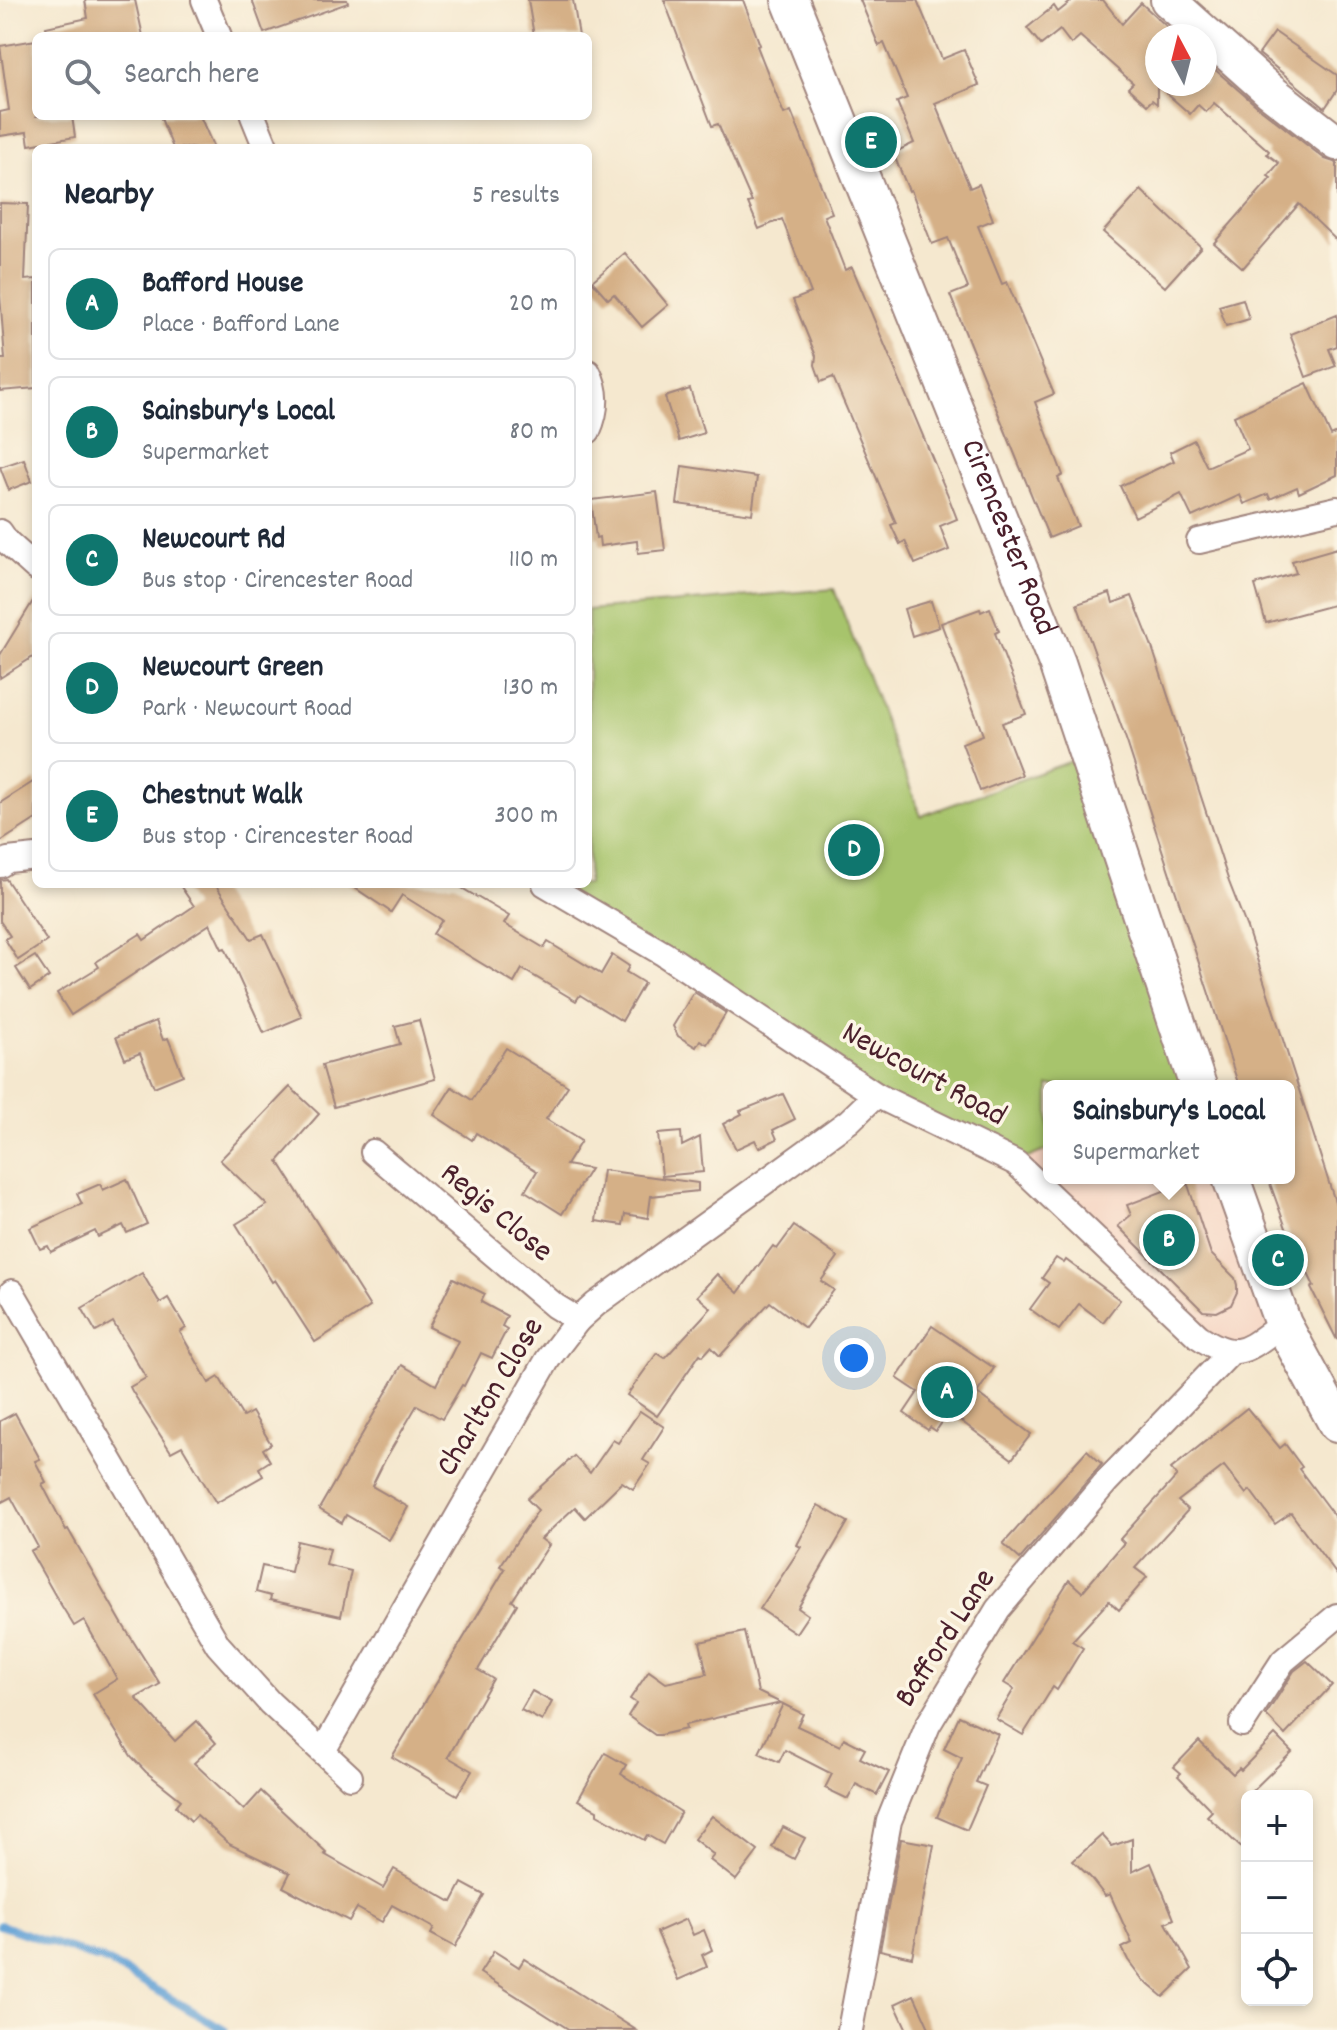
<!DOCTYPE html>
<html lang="en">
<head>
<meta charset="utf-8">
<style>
  :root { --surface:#fff; --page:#f2f2f3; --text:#1f2937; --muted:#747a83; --line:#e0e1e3; --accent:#0f766e }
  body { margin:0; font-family:Dekko,sans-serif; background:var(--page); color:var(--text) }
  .controls { position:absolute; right:24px; bottom:24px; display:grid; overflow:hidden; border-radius:12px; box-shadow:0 4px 12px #0003 }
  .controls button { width:72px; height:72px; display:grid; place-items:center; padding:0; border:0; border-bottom:2px solid var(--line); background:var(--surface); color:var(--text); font:40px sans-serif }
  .compass { position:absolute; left:1145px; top:24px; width:72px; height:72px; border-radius:50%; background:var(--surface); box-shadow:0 4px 12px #0003; rotate:353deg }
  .you { position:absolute; left:854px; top:1358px; width:28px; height:28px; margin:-20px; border:6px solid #fff; border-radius:50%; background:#1a73e8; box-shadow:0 0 0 12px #1a73e833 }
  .badge { display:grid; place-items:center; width:52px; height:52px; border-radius:50%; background:var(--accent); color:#fff; font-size:26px; font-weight:700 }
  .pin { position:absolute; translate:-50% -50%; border:4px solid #fff; box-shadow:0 2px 8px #0006 }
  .popup { position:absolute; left:1043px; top:1080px; width:252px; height:104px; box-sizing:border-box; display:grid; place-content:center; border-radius:12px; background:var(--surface); filter:drop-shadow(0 2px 6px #0005); font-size:26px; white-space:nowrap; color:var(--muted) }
  .popup b { font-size:30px; color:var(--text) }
  .popup::after { content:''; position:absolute; left:50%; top:100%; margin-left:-16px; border:16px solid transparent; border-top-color:var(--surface) }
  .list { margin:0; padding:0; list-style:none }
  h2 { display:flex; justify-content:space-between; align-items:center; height:104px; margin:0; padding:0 32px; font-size:34px }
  h2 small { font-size:26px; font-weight:400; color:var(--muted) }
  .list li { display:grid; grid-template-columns:52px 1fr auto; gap:24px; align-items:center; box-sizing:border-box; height:112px; margin:0 16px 16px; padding:0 16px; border:2px solid var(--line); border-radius:12px }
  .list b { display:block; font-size:30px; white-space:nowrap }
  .list p { margin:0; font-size:26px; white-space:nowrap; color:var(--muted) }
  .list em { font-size:26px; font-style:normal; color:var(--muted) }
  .icon { flex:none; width:44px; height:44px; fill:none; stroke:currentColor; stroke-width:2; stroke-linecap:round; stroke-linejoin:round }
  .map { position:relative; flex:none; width:1337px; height:2030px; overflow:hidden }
  .search { position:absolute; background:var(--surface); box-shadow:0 4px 12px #0003; left:32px; top:32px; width:560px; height:88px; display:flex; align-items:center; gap:20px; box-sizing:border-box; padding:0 28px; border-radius:12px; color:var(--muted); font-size:30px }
  .panel { position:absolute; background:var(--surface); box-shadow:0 4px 12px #0003; left:32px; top:144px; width:560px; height:744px; border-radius:12px }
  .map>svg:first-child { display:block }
  .built { fill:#f5d3c1 }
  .green { fill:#a7c46c; stroke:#78724c; stroke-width:2 }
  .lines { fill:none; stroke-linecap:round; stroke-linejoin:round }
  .stream { stroke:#64a2d6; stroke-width:8 }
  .building { fill:#d5b087 }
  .street-casing { stroke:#a0847d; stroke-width:28 }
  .secondary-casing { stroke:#a0847d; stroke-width:38 }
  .primary-casing { stroke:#a0847d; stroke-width:40 }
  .street { stroke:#fff; stroke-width:24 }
  .secondary { stroke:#fff; stroke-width:34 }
  .primary { stroke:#fff; stroke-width:36 }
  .labels { text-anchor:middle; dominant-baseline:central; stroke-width:7; stroke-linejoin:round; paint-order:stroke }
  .street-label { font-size:32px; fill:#4a1f2b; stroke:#fcf5e5 }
</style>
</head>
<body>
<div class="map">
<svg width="1337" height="2030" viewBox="0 0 1337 2030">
  <rect width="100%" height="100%" fill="#fcf5e5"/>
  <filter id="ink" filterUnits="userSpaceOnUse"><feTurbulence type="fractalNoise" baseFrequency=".0125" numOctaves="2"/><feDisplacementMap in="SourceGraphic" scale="16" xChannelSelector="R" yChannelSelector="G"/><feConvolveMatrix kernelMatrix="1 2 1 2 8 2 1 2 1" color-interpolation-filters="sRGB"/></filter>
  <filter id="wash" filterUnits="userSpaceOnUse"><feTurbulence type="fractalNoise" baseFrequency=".006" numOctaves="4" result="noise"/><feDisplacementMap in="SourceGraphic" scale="32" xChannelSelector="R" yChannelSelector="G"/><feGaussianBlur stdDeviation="1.8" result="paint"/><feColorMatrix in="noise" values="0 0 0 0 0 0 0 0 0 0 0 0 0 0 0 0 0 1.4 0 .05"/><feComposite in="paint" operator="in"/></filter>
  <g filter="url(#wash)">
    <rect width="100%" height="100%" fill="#f5e8cf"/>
    <polygon class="built" points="1049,1149 1049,1178 1231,1178 1283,1324 1230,1353 1016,1163"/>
    <polygon class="green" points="834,589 921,816 1088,755 1195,1086 1049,1086 1049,1149 1016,1163 876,1095 545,884 588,884 588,610"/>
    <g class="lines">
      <polyline class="stream" points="0,1925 110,1963 224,2030"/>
    </g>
    <g id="blocks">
      <g class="building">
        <polygon points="85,0 135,0 143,36 47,36 46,27 88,18"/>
        <polygon points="252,0 347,0 348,3 264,33"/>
        <polygon points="528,0 573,0 579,36 534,36"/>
        <polygon points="664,0 743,0 760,45 757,46 784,114 791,111 832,213 824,216 845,270 852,267 947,493 957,519 940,526 949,550 915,564 905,541 900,544 891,525 896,523 833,377 821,382 815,365 816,356 793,300 811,293 782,219 759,229 748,203 752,202 718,124 712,126"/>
        <polygon points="860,0 917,0 942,59 964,50 979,85 935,103 970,188 979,184 993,220 978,226 1002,284 1007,282 1054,394 1035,402 1063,475 1058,478 1078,526 1049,538 950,295 968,288 948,238 932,244 911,190 909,191 893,153 914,143 897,102 907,98 884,43 879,46"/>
        <polygon points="1073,0 1103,0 1122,24 1141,3 1177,36 1157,36 1157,84 1205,84 1205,61 1258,107 1325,159 1337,163 1337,241 1299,204 1243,268 1214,243 1271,178 1268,176 1279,163 1267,154 1269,151 1214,103 1206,112 1198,105 1190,114 1157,85 1157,104 1152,100 1147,105 1128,88 1133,83 1080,36 1071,44 1060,30 1041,45 1027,28 1054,6 1058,12"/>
        <polygon points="1275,32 1337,75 1337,90 1325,108 1259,54"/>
        <polygon points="36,40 36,116 72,116 75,137 29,145 27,132 0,136 0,112 9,110 0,46"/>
        <polygon points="160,116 200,116 214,148 173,148"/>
        <polygon points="1141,190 1201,247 1165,287 1103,232"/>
        <polygon points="0,203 28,204 25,280 36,279 36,388 0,391 0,359 5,359 0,295"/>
        <polygon points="625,253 668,305 642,327 614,294 608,299 592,281"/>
        <polygon points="1243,299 1249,319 1226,326 1219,306"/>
        <polygon points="1337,315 1337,346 1329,349 1336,366 1306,377 1290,334"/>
        <polygon points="1307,383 1331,436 1337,433 1337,475 1299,493 1297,487 1270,499 1268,494 1244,504 1240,495 1192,517 1181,494 1135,517 1120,486 1174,461 1170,452 1194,440 1207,467 1248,449 1234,416"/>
        <polygon points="690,389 704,433 679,441 665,397"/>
        <polygon points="24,459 32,481 9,490 0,467"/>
        <polygon points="682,466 757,477 752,514 677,504"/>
        <polygon points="657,492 665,550 638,553 637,541 600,546 599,537 596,538 591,500"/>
        <polygon points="1337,548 1337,604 1266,623 1255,585 1296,573 1292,561"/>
        <polygon points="1110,593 1113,603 1132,596 1151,644 1229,882 1247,928 1337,1208 1337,1340 1311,1288 1314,1286 1286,1228 1268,1178 1289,1178 1289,1086 1239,1086 1127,742 1077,604"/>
        <polygon points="36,596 36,655 0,678 0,655"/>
        <polygon points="931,601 939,627 912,636 904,609"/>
        <polygon points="990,608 999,631 995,633 1026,714 1002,723 1022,775 980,791 962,743 983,735 941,623 980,609 981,612"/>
        <polygon points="36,780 36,819 0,842 0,803"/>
        <polygon points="6,879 47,941 18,960 5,939 10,936 0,921 0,880"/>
        <polygon points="179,884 215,884 251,939 263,934 302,1017 264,1033 225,948 222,949 210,924 71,1015 57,993 99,967 96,962 140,934 144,940 194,906"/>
        <polygon points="349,884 455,884 509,916 504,924 544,948 548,942 601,974 612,955 629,966 626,972 644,983 622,1021 580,995 576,1001 522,969 514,983 433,934 442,920 402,895 391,912"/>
        <polygon points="35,956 49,977 30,990 16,968"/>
        <polygon points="694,992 726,1013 707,1044 700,1040 696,1047 678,1036 673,1026"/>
        <polygon points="419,1020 435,1079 334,1107 322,1065 400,1044 395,1026"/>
        <polygon points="156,1021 163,1040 168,1038 183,1075 154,1087 140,1053 125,1059 116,1037"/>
        <polygon points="506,1048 568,1086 546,1119 581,1141 566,1165 590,1169 562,1214 525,1191 537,1171 476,1133 472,1140 434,1115 452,1087 472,1100"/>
        <polygon points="290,1087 319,1114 278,1161 370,1307 315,1342 275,1280 272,1282 236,1224 267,1205 220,1160"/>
        <polygon points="783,1094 795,1119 773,1130 777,1139 759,1148 755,1140 736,1149 723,1124 742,1114 740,1111"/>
        <polygon points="681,1132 682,1146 700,1137 703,1172 662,1176 658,1134"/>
        <polygon points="603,1170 698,1183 698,1191 651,1196 648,1218 625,1214 623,1225 596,1221"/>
        <polygon points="127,1179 147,1224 127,1233 123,1225 98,1237 95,1231 51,1252 48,1246 40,1249 30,1228 82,1204 77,1194 100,1184 103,1190"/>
        <polygon points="1187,1182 1211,1254 1235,1278 1237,1285 1237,1292 1231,1305 1217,1312 1203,1311 1118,1226 1131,1215 1127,1205"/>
        <polygon points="794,1226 838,1257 821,1281 834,1290 805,1328 770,1302 720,1356 711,1347 703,1356 700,1354 657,1416 627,1395 657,1353 665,1358 711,1308 697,1296 717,1274 738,1293 773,1246 777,1249"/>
        <polygon points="1056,1258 1064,1263 1066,1260 1120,1300 1103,1322 1079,1304 1059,1330 1030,1309 1049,1283 1042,1278"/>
        <polygon points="142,1273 160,1303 168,1298 186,1328 180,1332 209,1383 219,1377 243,1417 252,1412 271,1444 263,1449 270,1461 259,1468 263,1476 216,1503 182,1446 171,1452 132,1391 130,1387 146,1378 113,1322 96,1332 82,1308"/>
        <polygon points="453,1278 485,1294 481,1302 507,1316 502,1326 507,1329 492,1358 481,1353 464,1386 462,1385 442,1419 417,1405 385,1460 372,1486 408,1507 389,1540 346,1515 342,1523 319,1509 402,1365 436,1385 458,1341 429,1327"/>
        <polygon points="932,1326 994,1368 977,1393 1031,1434 1012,1459 949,1412 936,1431 930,1427 928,1430 904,1413 918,1392 897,1378"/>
        <polygon points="1247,1408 1280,1448 1285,1444 1302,1467 1299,1469 1337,1520 1337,1575 1291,1513 1275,1524 1250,1490 1246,1494 1224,1466 1178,1501 1188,1510 1135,1568 1147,1577 1119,1610 1109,1601 1072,1641 1083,1648 1057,1690 1053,1687 1023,1735 996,1719 1014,1689 1004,1683 1069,1580 1082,1592 1124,1543 1120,1539 1177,1476 1171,1469"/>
        <polygon points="640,1411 664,1427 643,1460 650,1464 633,1489 622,1482 585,1518 575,1507 541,1539 549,1545 512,1601 517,1604 478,1670 493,1679 448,1757 472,1771 457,1795 392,1757 505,1569 500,1566 538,1510 527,1499 574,1456 590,1473 613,1440 618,1443"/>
        <polygon points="15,1413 40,1459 35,1461 46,1482 42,1484 66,1530 68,1529 123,1625 160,1684 136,1698 175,1741 197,1721 216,1743 194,1763 244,1810 261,1791 326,1852 324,1854 383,1888 394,1869 452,1902 462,1883 484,1895 455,1947 431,1934 434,1928 392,1905 382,1922 357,1908 349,1921 283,1887 290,1873 229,1844 197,1815 191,1821 176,1806 181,1800 146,1772 131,1756 93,1694 117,1679 84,1620 74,1626 55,1595 30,1551 38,1547 11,1497 0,1503 0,1421"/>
        <polygon points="1087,1450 1102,1464 1020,1559 1003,1544"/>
        <polygon points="818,1505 848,1522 798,1608 808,1615 796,1633 760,1609 801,1547 797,1545"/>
        <polygon points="297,1541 330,1549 326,1565 351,1571 341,1616 270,1600 271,1596 256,1592 262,1566 291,1572"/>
        <polygon points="744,1632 758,1692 781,1703 685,1725 686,1729 660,1735 655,1735 628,1716 636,1703 630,1699 649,1671 666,1683 707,1674 700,1642"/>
        <polygon points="1307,1661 1332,1685 1285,1735 1266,1715 1294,1671"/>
        <polygon points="532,1691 552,1702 542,1721 521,1710"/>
        <polygon points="783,1704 803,1714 797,1726 840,1746 844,1738 865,1749 860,1758 889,1772 877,1795 856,1784 848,1799 825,1788 832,1774 785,1750 779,1762 759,1753"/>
        <polygon points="959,1716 998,1734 976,1782 986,1786 967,1830 937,1817 962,1758 944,1749"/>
        <polygon points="1275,1735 1292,1752 1247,1796 1247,1853 1207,1816 1212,1811 1178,1776 1181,1773 1174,1767 1199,1741 1233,1774 1239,1768 1241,1770"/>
        <polygon points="605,1753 626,1765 621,1774 681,1812 663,1844 647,1835 644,1840 597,1814 597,1810 578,1800"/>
        <polygon points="712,1816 758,1851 736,1880 710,1860 714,1855 694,1839"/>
        <polygon points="783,1827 805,1838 794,1859 772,1847"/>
        <polygon points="1102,1835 1112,1846 1132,1839 1132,1872 1151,1863 1174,1919 1166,1923 1192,1969 1163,1997 1143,1980 1128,1960 1122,1948 1132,1943 1110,1894 1105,1896 1090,1877 1073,1861"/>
        <polygon points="901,1839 934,1845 912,1957 880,1950"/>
        <polygon points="686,1919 693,1935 704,1930 712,1950 702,1955 707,1967 678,1980 657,1932"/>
        <polygon points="494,1951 519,1967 524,1959 636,2030 570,2030 480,1973"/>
        <polygon points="914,1995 930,2030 907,2030 895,2004"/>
      </g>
    </g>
  </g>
  <g filter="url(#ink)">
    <use href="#blocks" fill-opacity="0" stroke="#a0847d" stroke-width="2"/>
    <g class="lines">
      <defs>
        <g id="street">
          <polyline points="204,0 219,36"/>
          <polyline points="253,116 266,148"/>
          <path d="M588,372C598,391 597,411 588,431"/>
          <polyline points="0,532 7,542 36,568"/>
          <polyline points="1199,541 1337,509"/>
          <polyline points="0,865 8,860 36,857"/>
          <path d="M545,884L664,954L876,1095L1016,1163L1198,1336C1239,1364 1247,1349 1283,1324"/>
          <polyline points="373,1152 555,1306 578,1320"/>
          <polyline points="12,1292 218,1645 270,1703 350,1777"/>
          <polyline points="1242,1724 1283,1661 1337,1616"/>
          <polyline points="323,1751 548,1359 578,1320 596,1304 849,1121 876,1095"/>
          <polyline points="850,2030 889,1821 928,1725 998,1609 1106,1482 1230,1353"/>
        </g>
        <polyline id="secondary" points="1168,0 1270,91 1337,143"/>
        <g id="primary">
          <path id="s1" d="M790,0L1057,663L1198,1086"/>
          <polyline points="1231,1178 1283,1324 1337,1424"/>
        </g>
      </defs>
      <use href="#street" class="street-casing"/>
      <use href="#secondary" class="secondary-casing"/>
      <use href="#primary" class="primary-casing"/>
      <use href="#street" class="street"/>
      <use href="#secondary" class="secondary"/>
      <use href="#primary" class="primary"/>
    </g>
  </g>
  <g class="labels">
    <g class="street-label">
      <text stroke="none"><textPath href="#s1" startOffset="580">Cirencester Road</textPath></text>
      <text transform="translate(923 1076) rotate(29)">Newcourt Road</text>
      <text transform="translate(495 1214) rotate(40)">Regis Close</text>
      <text transform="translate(492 1398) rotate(-59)">Charlton Close</text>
      <text transform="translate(947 1639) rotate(-57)">Bafford Lane</text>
    </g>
  </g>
</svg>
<div class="controls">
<button>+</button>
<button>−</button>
<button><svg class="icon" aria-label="locate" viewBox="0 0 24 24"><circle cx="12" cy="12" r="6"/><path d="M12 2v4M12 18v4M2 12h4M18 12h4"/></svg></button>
</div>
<svg class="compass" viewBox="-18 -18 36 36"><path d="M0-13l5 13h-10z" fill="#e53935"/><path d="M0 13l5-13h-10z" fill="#747a83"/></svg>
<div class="you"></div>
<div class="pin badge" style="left:947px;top:1392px">A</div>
<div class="pin badge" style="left:1169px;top:1240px">B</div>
<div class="popup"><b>Sainsbury's Local</b>Supermarket</div>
<div class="pin badge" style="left:1278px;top:1260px">C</div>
<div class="pin badge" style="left:854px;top:850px">D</div>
<div class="pin badge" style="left:871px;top:142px">E</div>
<div class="search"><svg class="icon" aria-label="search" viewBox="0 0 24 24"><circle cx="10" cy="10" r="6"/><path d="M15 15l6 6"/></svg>Search here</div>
<section class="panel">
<h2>Nearby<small>5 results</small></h2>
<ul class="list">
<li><span class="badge">A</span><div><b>Bafford House</b><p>Place · Bafford Lane</p></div><em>20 m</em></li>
<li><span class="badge">B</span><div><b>Sainsbury's Local</b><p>Supermarket</p></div><em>80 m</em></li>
<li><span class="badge">C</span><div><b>Newcourt Rd</b><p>Bus stop · Cirencester Road</p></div><em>110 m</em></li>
<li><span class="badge">D</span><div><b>Newcourt Green</b><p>Park · Newcourt Road</p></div><em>130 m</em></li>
<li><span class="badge">E</span><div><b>Chestnut Walk</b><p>Bus stop · Cirencester Road</p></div><em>300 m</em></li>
</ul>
</section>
</div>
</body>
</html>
